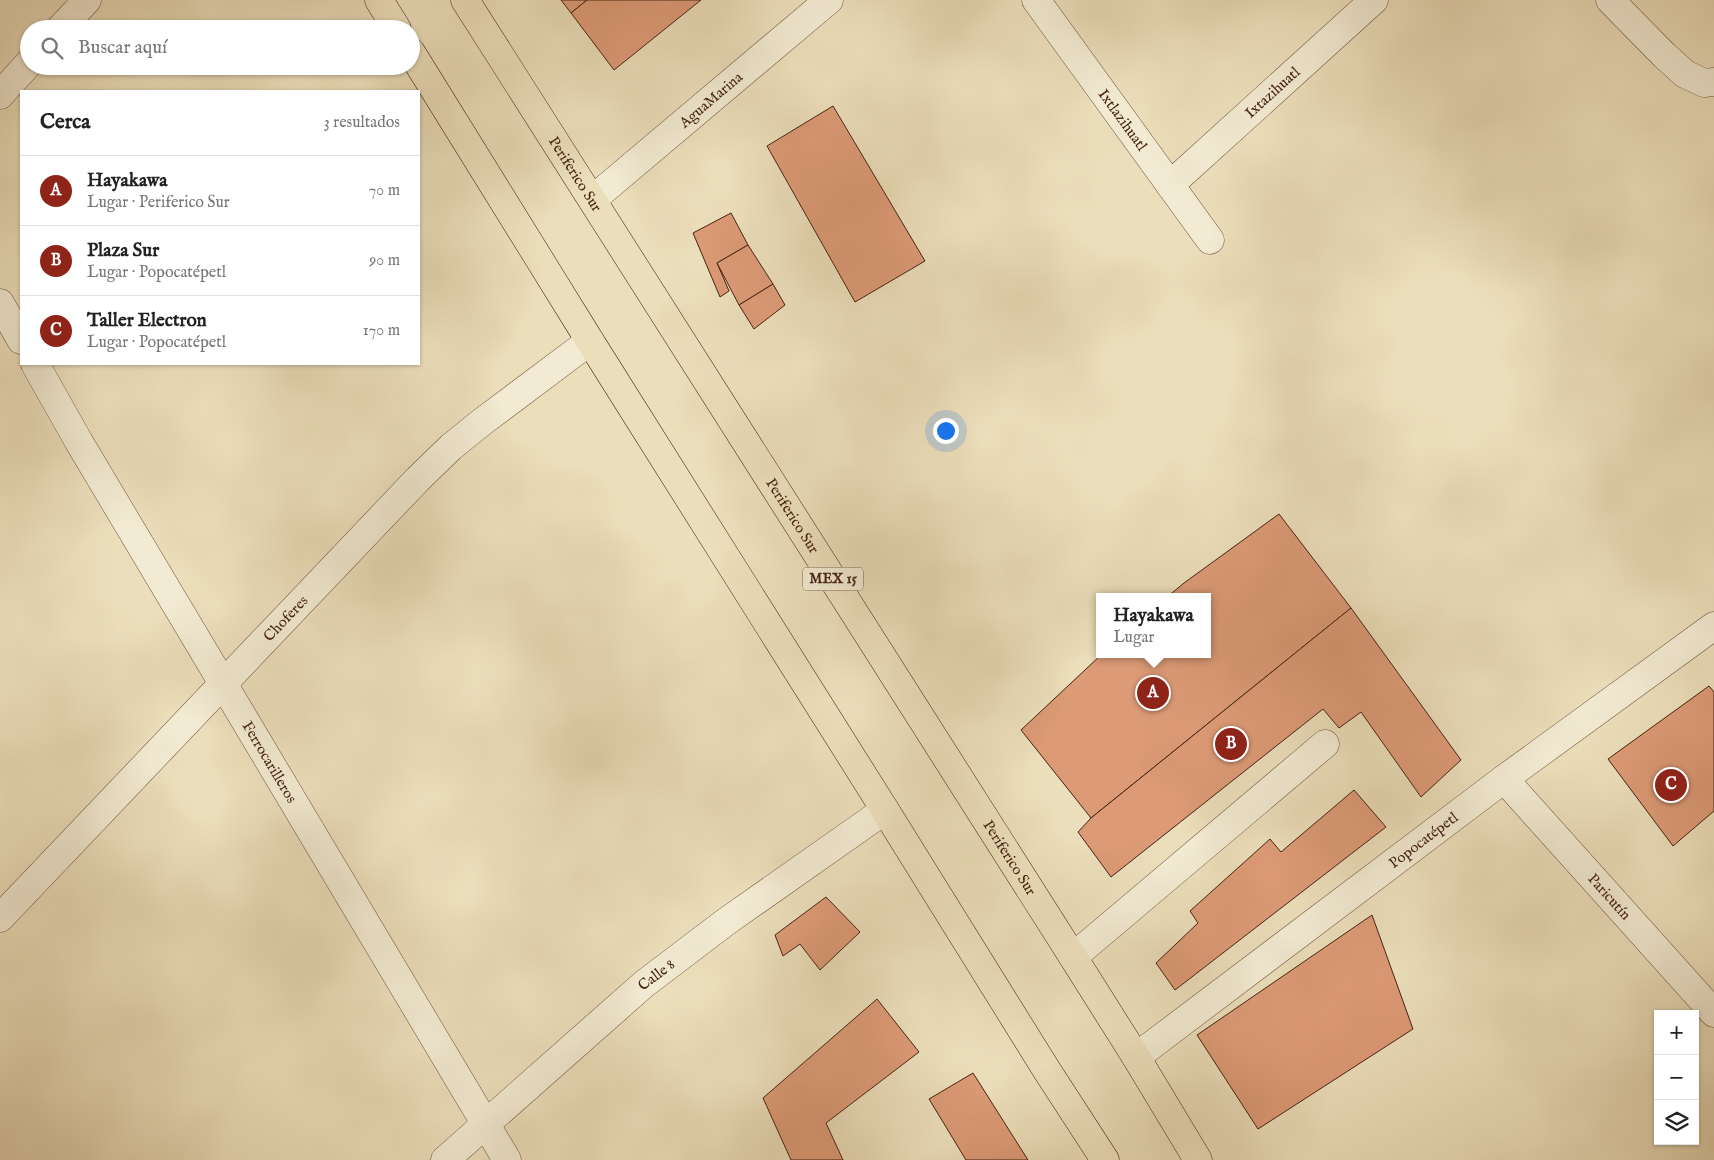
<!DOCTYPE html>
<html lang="es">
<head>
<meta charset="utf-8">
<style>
  :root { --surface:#fff; --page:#f2f2f2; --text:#222; --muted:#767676; --line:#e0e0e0; --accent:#8f2418 }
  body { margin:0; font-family:"IM FELL English",serif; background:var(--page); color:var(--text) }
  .controls { position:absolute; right:15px; bottom:15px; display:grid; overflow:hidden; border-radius:0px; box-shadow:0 1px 4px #0004 }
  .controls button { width:45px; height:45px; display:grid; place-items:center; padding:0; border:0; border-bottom:1px solid var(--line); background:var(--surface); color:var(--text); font:25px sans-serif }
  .you { position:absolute; left:945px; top:430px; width:18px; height:18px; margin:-12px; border:4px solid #fff; border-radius:50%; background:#1a73e8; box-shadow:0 0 0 8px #1a73e833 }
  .badge { display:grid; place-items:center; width:32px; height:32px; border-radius:50%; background:var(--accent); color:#fff; font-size:16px; font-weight:700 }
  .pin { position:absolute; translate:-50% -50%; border:2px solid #fff; box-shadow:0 1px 5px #0006 }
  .popup { position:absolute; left:1096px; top:593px; width:115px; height:65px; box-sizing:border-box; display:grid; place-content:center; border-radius:0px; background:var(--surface); filter:drop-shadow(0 1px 4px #0005); font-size:16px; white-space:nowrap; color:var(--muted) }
  .popup b { font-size:19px; color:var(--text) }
  .popup::after { content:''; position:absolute; left:50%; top:100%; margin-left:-10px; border:10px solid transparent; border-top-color:var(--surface) }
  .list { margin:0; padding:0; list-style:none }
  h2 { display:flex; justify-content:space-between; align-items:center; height:65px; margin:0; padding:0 20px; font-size:21px }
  h2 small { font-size:16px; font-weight:400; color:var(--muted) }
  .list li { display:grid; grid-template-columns:32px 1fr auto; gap:15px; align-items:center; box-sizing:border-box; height:70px; padding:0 20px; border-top:1px solid var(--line) }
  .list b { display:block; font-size:19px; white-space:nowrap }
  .list p { margin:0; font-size:16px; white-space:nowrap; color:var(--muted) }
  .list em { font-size:16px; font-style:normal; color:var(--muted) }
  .icon { flex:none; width:28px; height:28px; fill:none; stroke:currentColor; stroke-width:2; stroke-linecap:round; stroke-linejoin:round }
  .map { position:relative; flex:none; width:1714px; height:1160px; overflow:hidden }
  .search { position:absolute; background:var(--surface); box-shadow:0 1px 4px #0004; left:20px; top:20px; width:400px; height:55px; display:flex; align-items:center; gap:12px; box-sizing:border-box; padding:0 18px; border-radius:28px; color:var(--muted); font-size:19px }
  .panel { position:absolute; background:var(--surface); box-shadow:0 1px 4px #0004; left:20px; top:90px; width:400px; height:275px; border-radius:0px }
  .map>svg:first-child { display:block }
  .building { fill:#dc9a76; stroke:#442212 }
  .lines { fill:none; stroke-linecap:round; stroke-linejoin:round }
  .minor-casing { stroke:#6e513c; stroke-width:29 }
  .major-casing { stroke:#442212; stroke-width:29 }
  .minor { stroke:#f2ead2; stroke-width:28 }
  .major { stroke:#ebdeba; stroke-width:28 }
  .labels { text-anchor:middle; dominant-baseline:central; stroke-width:4.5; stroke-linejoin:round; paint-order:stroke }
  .shield { fill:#f2ead2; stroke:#785e4c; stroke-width:1 }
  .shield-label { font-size:14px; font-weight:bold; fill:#442212 }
  .street-label { font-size:15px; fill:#442212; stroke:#f2ead2 }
</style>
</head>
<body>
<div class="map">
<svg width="1714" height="1160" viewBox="0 0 1714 1160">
  <rect width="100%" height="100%" fill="#ebdeba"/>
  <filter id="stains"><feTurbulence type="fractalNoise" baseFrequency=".004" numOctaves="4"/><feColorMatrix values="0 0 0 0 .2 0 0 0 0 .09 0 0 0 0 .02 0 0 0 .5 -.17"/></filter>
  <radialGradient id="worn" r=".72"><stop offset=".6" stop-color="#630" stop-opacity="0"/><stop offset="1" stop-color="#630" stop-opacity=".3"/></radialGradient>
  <g class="building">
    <polygon points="561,0 587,0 571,13"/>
    <polygon points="587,0 701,0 614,70 571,13"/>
    <polygon points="833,106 925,261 855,302 767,146"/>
    <polygon points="731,213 748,245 717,263 729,291 720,297 693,233"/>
    <polygon points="748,245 773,284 739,305 717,263"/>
    <polygon points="773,284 785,305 754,329 739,305"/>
    <polygon points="1279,514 1351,608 1091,818 1021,730 1102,654 1207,654 1207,597 1167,597 1184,583"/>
    <polygon points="1351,608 1461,760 1421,797 1361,712 1339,728 1323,709 1111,877 1078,832 1091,818"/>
    <polygon points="1709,686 1714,692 1714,811 1673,846 1608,759"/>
    <polygon points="1354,790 1386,827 1175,990 1156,963 1198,923 1190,911 1270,839 1281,852"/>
    <polygon points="826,897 860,932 820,970 800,944 783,956 775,935"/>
    <polygon points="1372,915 1413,1029 1258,1129 1197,1035"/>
    <polygon points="877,999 919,1052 826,1123 843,1160 791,1160 763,1098"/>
    <polygon points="973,1073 1028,1160 966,1160 929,1099"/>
  </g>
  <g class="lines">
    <defs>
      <g id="minor">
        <path id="s1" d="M1036,0L1210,240"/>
        <polyline points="1610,0 1664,55 1685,74 1704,83 1714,82"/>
        <polyline points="60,29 87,0"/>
        <polyline points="0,95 29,63"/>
        <path id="s2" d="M1170,185L1374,0"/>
        <path id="s3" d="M593,199L829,0"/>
        <polyline points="0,303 21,340"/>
        <path id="s4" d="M35,364L79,442L507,1160"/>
        <path id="s5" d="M1504,779L1714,1013"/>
        <path id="s6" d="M0,918L418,479L451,447L482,422L590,341"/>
        <polyline points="1073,957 1325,744"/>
        <path id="s7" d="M1136,1057L1504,779L1714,626"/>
        <path id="s8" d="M445,1160L644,984L727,921L885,810"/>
      </g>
      <g id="major">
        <polyline points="379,0 397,29"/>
        <path id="s9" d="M465,0L1073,957L1136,1057L1198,1160"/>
        <polyline points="411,52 590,341 885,810 1046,1069 1105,1160"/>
      </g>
    </defs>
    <use href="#minor" class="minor-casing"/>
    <use href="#major" class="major-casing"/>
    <use href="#minor" class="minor"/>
    <use href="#major" class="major"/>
  </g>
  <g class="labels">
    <rect class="shield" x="803" y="567.5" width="60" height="23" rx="4"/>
    <g class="shield-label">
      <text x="833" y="579">MEX 15</text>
    </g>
    <g class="street-label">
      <text stroke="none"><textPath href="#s2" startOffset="138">Ixtazihuatl</textPath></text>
      <text stroke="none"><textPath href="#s3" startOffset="154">AguaMarina</textPath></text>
      <text stroke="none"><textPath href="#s1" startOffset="148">Ixtlazihuatl</textPath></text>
      <text stroke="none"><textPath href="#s9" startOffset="206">Periferico Sur</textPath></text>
      <text stroke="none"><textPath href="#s9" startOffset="611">Periferico Sur</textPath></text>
      <text stroke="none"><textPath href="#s6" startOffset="414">Choferes</textPath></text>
      <text stroke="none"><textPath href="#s4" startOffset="462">Ferrocarilleros</textPath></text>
      <text stroke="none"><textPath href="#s7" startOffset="360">Popocatépetl</textPath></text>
      <text stroke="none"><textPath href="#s9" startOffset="1016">Periferico Sur</textPath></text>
      <text stroke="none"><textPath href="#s5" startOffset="158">Paricutín</textPath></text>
      <text stroke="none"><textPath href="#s8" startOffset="281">Calle 8</textPath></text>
    </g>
  </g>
  <rect width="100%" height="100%" filter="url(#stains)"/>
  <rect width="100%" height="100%" fill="url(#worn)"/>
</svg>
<div class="controls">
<button>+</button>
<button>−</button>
<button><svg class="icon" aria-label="layers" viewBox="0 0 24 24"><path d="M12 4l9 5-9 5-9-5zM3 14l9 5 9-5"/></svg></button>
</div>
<div class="you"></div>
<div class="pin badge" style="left:1153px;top:693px">A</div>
<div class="popup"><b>Hayakawa</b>Lugar</div>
<div class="pin badge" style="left:1231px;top:744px">B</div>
<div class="pin badge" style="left:1671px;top:785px">C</div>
<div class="search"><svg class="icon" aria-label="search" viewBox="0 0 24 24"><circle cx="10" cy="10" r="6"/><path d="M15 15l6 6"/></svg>Buscar aquí</div>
<section class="panel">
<h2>Cerca<small>3 resultados</small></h2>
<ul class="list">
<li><span class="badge">A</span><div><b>Hayakawa</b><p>Lugar · Periferico Sur</p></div><em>70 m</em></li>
<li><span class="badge">B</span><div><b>Plaza Sur</b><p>Lugar · Popocatépetl</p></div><em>90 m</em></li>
<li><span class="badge">C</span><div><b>Taller Electron</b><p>Lugar · Popocatépetl</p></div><em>170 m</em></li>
</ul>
</section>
</div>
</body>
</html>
